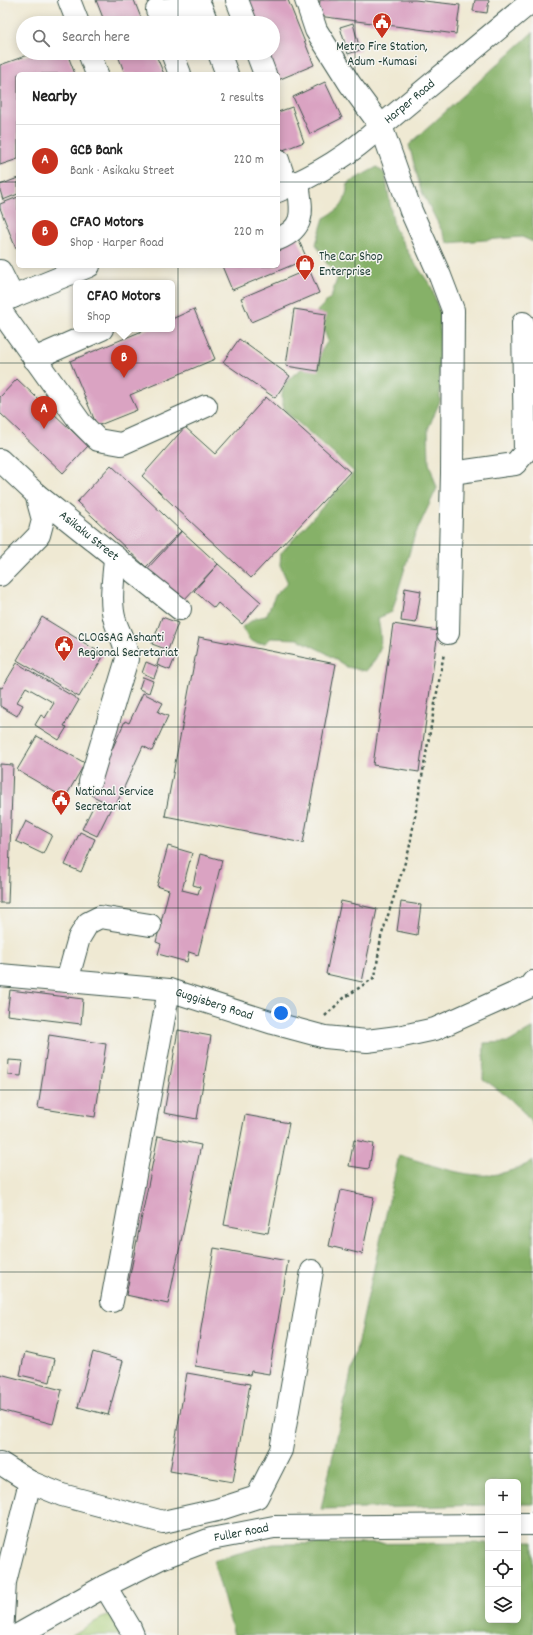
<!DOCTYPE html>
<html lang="en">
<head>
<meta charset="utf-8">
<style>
  :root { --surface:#fff; --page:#f2f2f2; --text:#222; --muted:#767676; --line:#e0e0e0; --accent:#c8321e }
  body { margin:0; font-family:Dekko,sans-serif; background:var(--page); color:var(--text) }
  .controls { position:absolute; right:12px; bottom:12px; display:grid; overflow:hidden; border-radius:6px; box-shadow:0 2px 10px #0003 }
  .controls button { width:36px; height:36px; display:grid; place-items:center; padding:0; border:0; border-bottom:1px solid var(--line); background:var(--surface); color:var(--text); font:20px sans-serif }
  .you { position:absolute; left:281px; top:1013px; width:14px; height:14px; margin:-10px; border:3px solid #fff; border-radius:50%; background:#1a73e8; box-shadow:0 0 0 6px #1a73e833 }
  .badge { display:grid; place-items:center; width:26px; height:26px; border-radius:50%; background:var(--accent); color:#fff; font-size:13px; font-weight:700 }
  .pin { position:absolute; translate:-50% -33px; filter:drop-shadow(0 1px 2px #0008) }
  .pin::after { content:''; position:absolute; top:21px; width:14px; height:12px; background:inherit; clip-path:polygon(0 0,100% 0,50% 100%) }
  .popup { position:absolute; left:73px; top:280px; width:102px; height:52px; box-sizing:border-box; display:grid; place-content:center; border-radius:6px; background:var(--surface); filter:drop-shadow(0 1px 3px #0005); font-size:13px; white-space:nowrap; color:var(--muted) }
  .popup b { font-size:15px; color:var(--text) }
  .popup::after { content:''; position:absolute; left:50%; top:100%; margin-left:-8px; border:8px solid transparent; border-top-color:var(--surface) }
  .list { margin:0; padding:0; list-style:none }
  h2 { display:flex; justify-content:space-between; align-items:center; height:52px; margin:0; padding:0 16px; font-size:17px }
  h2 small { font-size:13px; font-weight:400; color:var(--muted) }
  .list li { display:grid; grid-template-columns:26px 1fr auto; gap:12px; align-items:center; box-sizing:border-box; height:72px; padding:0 16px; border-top:1px solid var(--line) }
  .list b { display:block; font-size:15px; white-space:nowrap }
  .list p { margin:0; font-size:13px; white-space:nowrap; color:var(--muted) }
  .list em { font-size:13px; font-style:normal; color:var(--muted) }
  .icon { flex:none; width:22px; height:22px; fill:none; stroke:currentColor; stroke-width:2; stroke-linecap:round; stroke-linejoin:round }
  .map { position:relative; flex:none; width:533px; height:1635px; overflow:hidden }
  .search { position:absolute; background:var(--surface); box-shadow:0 2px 10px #0003; left:16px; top:16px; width:264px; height:44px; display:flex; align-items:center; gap:10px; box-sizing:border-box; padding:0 14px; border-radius:22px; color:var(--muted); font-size:15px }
  .panel { position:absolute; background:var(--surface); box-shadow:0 2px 10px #0003; left:16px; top:72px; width:264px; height:196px; border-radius:6px }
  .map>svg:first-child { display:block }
  .green { fill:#a9ce78; stroke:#648656 }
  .forest { fill:#86b168; stroke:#52774e }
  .building { fill:#daa3c2 }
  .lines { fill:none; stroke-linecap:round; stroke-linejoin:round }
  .minor-casing { stroke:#3e574c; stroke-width:24 }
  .major-casing { stroke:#3e574c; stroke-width:24 }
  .path { stroke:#3e574c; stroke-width:2.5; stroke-dasharray:3 3; stroke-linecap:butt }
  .minor { stroke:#fff; stroke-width:22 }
  .major { stroke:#fff; stroke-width:22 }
  .grid { fill:none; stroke:#1f3d34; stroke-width:1; stroke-opacity:0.55 }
  .labels { text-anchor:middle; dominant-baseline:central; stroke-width:3; stroke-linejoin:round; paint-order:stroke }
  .poi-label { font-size:13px; fill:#1f3d34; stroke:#f6f6f2; text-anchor:start }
  .street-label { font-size:13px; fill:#1f3d34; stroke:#f6f6f2 }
</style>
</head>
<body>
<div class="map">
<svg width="533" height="1635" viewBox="0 0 533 1635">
  <rect width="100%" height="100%" fill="#f6f6f2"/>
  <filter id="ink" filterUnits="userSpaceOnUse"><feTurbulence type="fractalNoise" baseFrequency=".025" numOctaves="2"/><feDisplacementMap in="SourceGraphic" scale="8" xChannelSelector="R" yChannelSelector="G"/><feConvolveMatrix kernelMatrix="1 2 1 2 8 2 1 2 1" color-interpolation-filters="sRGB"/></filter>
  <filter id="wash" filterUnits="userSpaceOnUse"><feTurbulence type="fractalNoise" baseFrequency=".012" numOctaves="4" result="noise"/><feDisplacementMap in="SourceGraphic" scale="16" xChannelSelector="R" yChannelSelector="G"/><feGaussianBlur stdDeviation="0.9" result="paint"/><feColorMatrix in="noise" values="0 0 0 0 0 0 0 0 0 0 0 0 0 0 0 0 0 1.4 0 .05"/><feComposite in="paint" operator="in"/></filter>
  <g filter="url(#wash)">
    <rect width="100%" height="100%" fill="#efe9d3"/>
    <polygon class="green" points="109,1614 121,1635 72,1635"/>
    <g class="forest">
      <polygon points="533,32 533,242 522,237 448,243 421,190 409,145"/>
      <path d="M377,167L385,174L394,227L412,259L431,286L440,313V401L428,429L429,463L437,488L414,537L392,612L378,618C382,643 384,651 366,671L347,667L326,653L298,639L271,638L265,643H256L249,640L242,627L256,618L266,616L276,594L288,583L280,565L281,553L354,472L285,411C273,379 299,374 317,357C321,353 324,346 328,341L317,311L331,297L338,276L327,264L316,244L324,218C344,207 345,204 348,183Z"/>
      <path d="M533,1028V1126C521,1105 502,1092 483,1079L484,1043L509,1042Z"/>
      <path d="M399,1155C427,1163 461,1177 490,1175C504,1174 519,1168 532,1162L533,1160V1504H518V1482H488V1505L321,1509Z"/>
      <polygon points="518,1542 533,1542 533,1635 234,1635 213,1560 273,1544 488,1543 488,1620 518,1620"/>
    </g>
    <g id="blocks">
      <g class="building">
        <polygon points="96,0 134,0 143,23 105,23"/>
        <polygon points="247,0 288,0 314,65 278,80 278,74 275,74 267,53 273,53 273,23 256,23"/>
        <polygon points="320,0 415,0 460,5 456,34 318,16"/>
        <polygon points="475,0 489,0 487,13 473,11"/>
        <polygon points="353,23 360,50 348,54 340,27"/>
        <polygon points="34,53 67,53 75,74 18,74 18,159 0,165 0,65"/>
        <polygon points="117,53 155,53 164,74 125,74"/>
        <polygon points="325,82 342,118 310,134 293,97"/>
        <polygon points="292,107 304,142 278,152 278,112"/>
        <polygon points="18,178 18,194 3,200 0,190 0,185"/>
        <polygon points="18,197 18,249 16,249 0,208 0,204"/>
        <polygon points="296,234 307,259 232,290 222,266 278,266 278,242"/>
        <polygon points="309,269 319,293 251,322 241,298"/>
        <polygon points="194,309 215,359 130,395 137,410 97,426 70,361 147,329 172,329 172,319"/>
        <polygon points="294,309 326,314 318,371 286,366"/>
        <polygon points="239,339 290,376 275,398 223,362"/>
        <polygon points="17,379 88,446 63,473 0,413 0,397"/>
        <polygon points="266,397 350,472 251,578 142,476 185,427 215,454"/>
        <polygon points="111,465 181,531 146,567 77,502"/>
        <polygon points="182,531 218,564 182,602 147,569"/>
        <polygon points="218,564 261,602 242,624 218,603 214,608 194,591"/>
        <polygon points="405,588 421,591 416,623 401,621"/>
        <polygon points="42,617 104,655 79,697 17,660"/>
        <polygon points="162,617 178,623 168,650 152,644"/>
        <polygon points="393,624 438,631 419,772 373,765"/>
        <polygon points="199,637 336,664 303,843 165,816"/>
        <polygon points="162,650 176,655 170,670 157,665"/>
        <polygon points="146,662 158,667 154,678 142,673"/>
        <polygon points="17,663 79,700 64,726 67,727 59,740 35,725 41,715 45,718 54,703 26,687 17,702 23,705 17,716 0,706 0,687 2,688"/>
        <polygon points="143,677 153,681 149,693 139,689"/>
        <polygon points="143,693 163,703 158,712 168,716 152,751 143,746 115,807 91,795 125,721 129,723"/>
        <polygon points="37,736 85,763 65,798 17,770"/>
        <polygon points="0,764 13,765 8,903 0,903"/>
        <polygon points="96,801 111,808 97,836 82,829"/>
        <polygon points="26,821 52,835 43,854 16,841"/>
        <polygon points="80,832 95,839 81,872 65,865"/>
        <polygon points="168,846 192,853 182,890 198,894 200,887 193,885 200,854 222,860 198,955 189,952 187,962 158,954 161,944 156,942 169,890 157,886"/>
        <polygon points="341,901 377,909 362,982 326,974"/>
        <polygon points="401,902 421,905 417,935 397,931"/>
        <polygon points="10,990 83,999 81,1024 7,1015"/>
        <polygon points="178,1030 211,1036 197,1119 164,1113"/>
        <polygon points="49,1035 106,1044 95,1117 38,1108"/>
        <polygon points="9,1060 23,1061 21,1076 8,1075"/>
        <polygon points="245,1115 289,1123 268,1233 224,1225"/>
        <polygon points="158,1136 201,1145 168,1304 126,1295"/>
        <polygon points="354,1140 373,1144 369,1169 349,1166"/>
        <polygon points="341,1190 374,1197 362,1254 329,1246"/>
        <polygon points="214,1248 288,1261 269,1374 251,1371 250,1375 195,1366"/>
        <polygon points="25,1352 55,1359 50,1382 20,1375"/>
        <polygon points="93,1352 123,1361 108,1415 78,1407"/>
        <polygon points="187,1373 250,1384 233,1482 170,1471"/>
        <polygon points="0,1374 62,1390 53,1424 0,1410"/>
      </g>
    </g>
  </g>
  <g filter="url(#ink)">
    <use href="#blocks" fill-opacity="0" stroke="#3e574c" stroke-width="1"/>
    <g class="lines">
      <defs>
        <g id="minor">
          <polyline points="237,0 246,23"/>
          <polyline points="306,0 316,30 350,84 381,126 411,211 440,276 453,310 452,473 448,633"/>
          <polyline points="157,10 201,7 207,23"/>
          <polyline points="172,53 180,74"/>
          <polyline points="219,53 227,74"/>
          <polyline points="257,53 265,74"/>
          <polyline points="278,160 287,187"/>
          <path d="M278,239C308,227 301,208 298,182"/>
          <polyline points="0,271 13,297"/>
          <polyline points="0,302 89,266"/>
          <polyline points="0,310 80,422 98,440 121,444 206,406"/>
          <polyline points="34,359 102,329"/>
          <path id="s1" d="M0,460L36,494L180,609"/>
          <polyline points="452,473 515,464 525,452 523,323"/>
          <polyline points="0,575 39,535 43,520 36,494"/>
          <path d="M90,782L127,659C127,645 119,634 115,621C109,601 114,577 115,557"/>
          <path id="s2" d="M0,975L169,990L273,1023L325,1037L367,1041L398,1037L435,1029L529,987L533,982"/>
          <polyline points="67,981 79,938 88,923 100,917 150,925"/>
          <polyline points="112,1301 169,990"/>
          <polyline points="0,1463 30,1482 62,1495 163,1522 217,1510 257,1497 281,1450 312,1271"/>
          <polyline points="518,1524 533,1524"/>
          <polyline points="105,1586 130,1628 133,1635"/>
          <polyline points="2,1635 5,1582 30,1482"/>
          <path id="s3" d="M18,1635L105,1586L161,1558L211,1539L274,1527L488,1525"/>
        </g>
        <g id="major">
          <polyline points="69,0 78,23"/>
          <polyline points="89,53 97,74"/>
          <path id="s4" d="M278,191C315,176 352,153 381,126L533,0"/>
        </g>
      </defs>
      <use href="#minor" class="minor-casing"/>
      <use href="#major" class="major-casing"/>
      <polyline class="path" points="325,1016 344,998 375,977 381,937 409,850 444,653"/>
      <use href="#minor" class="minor"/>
      <use href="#major" class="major"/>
    </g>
  </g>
  <path class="grid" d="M178,0V23M355,0V1635M178,53V74M0,182H18M278,182H533M178,266V1635M0,363H533M0,545H533M0,727H533M0,908H533M0,1090H533M0,1272H533M0,1453H533"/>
  <defs>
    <symbol id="civic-pin" viewBox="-11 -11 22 30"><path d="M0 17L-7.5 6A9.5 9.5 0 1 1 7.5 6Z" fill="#c8321e" stroke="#f6f6f2"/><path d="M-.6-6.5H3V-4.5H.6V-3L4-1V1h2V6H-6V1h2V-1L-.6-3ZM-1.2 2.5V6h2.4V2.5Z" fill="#fff"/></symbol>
    <symbol id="shop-pin" viewBox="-11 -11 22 30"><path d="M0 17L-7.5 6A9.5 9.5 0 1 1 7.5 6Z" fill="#c8321e" stroke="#f6f6f2"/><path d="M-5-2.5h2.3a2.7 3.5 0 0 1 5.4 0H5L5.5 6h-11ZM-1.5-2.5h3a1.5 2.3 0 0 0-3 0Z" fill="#fff"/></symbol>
  </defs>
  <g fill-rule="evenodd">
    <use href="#civic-pin" x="371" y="11" width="22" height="30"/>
    <use href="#shop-pin" x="294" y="253" width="22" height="30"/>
    <use href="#civic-pin" x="53" y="634" width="22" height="30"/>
    <use href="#civic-pin" x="50" y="788" width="22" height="30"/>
  </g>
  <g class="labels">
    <g class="poi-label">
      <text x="382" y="47" text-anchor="middle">Metro Fire Station,<tspan x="382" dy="15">Adum -Kumasi</tspan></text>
      <text x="319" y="257">The Car Shop<tspan x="319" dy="15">Enterprise</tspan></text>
      <text x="78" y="638">CLOGSAG Ashanti<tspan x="78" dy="15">Regional Secretariat</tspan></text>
      <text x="75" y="792">National Service<tspan x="75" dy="15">Secretariat</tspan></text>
    </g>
    <g class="street-label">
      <text stroke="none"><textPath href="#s4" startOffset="160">Harper Road</textPath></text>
      <text stroke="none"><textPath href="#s1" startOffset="117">Asikaku Street</textPath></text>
      <text stroke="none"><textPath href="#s2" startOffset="217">Guggisberg Road</textPath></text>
      <text stroke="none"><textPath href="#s3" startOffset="247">Fuller Road</textPath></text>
    </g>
  </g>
</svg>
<div class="controls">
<button>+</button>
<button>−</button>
<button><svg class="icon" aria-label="locate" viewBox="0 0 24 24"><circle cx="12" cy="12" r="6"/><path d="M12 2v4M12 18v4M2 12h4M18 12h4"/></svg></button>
<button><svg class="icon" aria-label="layers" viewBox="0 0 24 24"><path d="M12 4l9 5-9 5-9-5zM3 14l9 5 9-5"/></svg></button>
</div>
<div class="you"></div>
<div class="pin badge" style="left:44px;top:429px">A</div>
<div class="pin badge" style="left:124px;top:378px">B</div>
<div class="popup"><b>CFAO Motors</b>Shop</div>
<div class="search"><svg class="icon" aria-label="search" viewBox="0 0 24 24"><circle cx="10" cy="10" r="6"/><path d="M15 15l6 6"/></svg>Search here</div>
<section class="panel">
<h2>Nearby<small>2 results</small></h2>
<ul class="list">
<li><span class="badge">A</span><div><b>GCB Bank</b><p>Bank · Asikaku Street</p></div><em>220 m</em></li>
<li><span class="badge">B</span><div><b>CFAO Motors</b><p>Shop · Harper Road</p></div><em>220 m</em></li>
</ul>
</section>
</div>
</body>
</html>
